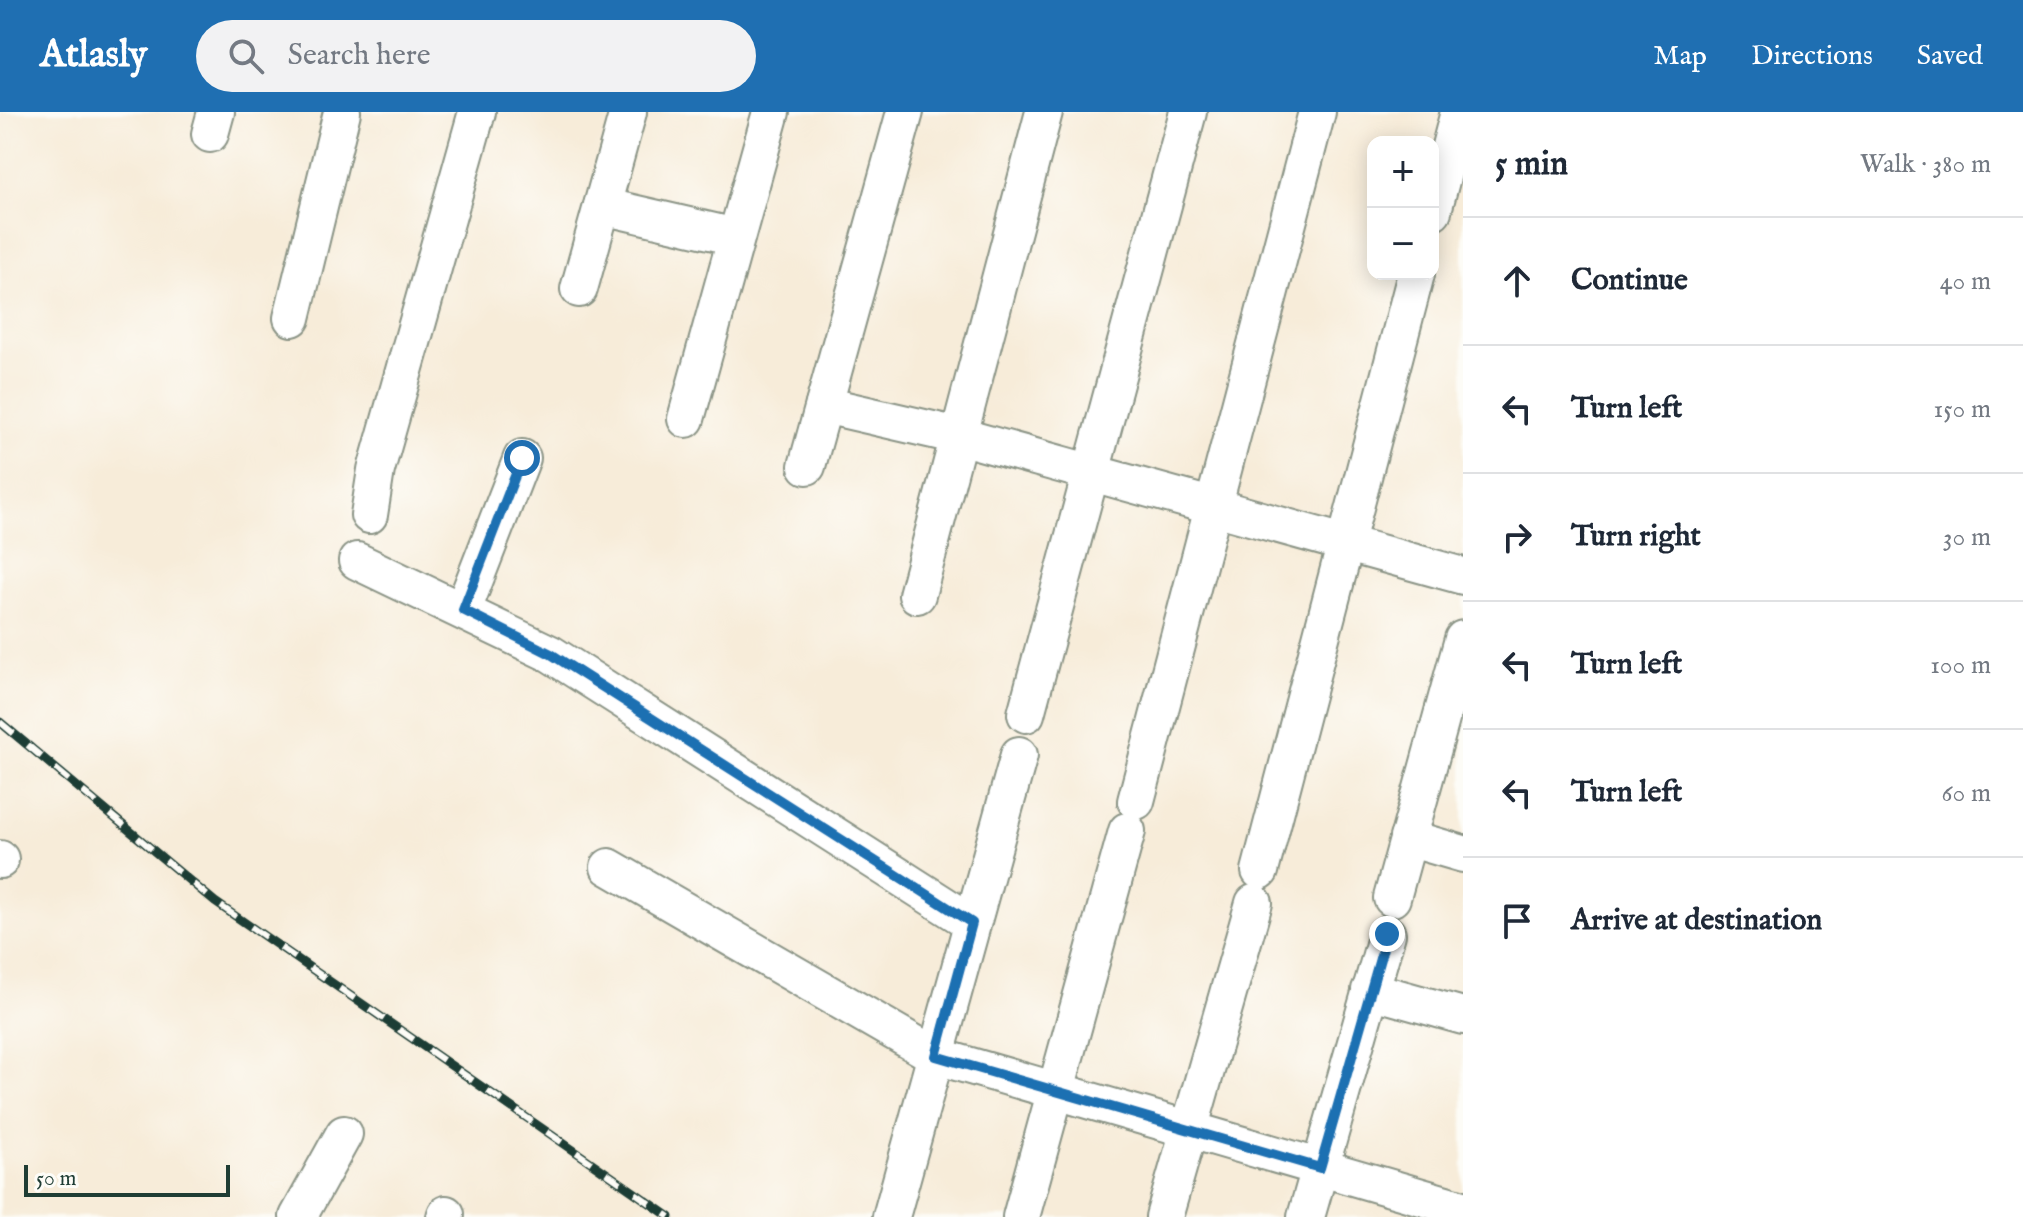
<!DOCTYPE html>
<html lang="en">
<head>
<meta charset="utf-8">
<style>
  :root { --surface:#fff; --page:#f2f2f3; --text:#1f2937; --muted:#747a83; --line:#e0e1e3; --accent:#1f6fb2 }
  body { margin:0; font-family:"IM FELL English",serif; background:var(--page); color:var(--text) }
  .controls { position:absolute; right:24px; top:24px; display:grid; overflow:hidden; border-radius:16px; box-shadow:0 4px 20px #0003 }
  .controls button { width:72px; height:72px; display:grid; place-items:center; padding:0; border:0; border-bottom:2px solid var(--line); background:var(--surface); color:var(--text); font:40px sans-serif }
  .scale { position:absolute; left:24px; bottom:20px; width:206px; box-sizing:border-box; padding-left:8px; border:4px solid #1f3d34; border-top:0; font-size:22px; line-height:28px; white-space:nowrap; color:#1f3d34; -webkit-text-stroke:6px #fdfcf7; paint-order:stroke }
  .stop { position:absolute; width:24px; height:24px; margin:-18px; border:6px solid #1f6fb2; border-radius:50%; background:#fff }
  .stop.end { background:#1f6fb2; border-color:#fff; box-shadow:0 2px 8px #0008 }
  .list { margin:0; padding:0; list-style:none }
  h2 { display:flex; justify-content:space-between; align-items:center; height:104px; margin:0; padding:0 32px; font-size:34px }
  h2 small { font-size:26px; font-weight:400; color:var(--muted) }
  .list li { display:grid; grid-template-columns:52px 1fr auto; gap:24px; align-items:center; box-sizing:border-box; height:128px; padding:0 32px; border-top:2px solid var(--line) }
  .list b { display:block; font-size:30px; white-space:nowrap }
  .list em { font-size:26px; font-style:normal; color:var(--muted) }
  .icon { flex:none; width:44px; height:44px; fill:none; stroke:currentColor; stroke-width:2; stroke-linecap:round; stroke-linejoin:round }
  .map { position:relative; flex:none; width:1463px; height:1105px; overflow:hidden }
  header { display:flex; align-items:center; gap:48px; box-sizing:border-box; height:112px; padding:0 40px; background:var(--accent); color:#fff }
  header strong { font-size:38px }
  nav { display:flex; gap:44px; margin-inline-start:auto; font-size:28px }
  .search { width:560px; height:72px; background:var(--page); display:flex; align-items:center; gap:20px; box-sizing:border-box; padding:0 28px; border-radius:44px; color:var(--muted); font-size:30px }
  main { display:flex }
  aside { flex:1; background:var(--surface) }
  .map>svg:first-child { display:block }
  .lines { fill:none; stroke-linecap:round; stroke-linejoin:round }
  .minor-casing { stroke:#8b9486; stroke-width:40 }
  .minor { stroke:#fff; stroke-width:36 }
  .rail-casing { stroke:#1f3d34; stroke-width:9 }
  .rail { stroke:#fdfcf7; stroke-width:6; stroke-dasharray:18; stroke-linecap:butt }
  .route { stroke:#1f6fb2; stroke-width:10 }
</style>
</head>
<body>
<header>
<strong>Atlasly</strong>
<div class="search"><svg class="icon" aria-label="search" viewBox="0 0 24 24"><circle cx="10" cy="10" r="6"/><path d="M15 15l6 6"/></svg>Search here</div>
<nav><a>Map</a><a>Directions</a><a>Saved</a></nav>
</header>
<main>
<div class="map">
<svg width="1463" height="1105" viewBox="0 0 1463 1105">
  <rect width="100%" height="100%" fill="#fdfcf7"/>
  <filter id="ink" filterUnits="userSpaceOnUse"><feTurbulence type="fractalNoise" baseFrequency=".0125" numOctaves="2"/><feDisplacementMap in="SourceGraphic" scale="16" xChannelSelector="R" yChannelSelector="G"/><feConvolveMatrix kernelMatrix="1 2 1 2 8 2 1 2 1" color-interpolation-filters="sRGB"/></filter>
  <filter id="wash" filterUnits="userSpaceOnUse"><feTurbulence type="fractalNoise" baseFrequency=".006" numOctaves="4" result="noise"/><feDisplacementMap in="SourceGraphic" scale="32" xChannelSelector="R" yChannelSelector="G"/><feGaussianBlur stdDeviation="1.8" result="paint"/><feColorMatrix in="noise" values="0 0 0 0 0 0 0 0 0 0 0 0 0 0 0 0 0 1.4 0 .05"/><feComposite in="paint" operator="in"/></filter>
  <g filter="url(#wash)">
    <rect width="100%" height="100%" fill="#f7ecd9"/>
  </g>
  <g filter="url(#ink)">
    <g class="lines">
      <defs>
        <g id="minor">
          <polyline points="210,22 216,0"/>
          <polyline points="602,94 736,125"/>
          <polyline points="1433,99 1459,0"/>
          <polyline points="579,177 628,0"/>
          <polyline points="292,206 342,0"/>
          <polyline points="824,293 959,324 1463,464"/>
          <polyline points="686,307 771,0"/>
          <polyline points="807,354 905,0"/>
          <polyline points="369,403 376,358 477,0"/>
          <polyline points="357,449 551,542 972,811"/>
          <polyline points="917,483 1044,0"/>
          <polyline points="463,498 522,346"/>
          <polyline points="1026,602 1188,0"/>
          <polyline points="1136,689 1317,0"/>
          <polyline points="1408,726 1463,742"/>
          <polyline points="0,748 0,747"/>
          <polyline points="609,755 936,944 1463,1097"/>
          <polyline points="1260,759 1416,162"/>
          <polyline points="1392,786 1463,527"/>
          <polyline points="1370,878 1463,904"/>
          <polyline points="298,1105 344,1022"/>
          <polyline points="445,1105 446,1102"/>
          <polyline points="891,1105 1019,643"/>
          <polyline points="1021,1105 1127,719"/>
          <polyline points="1164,1105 1254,791"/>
          <polyline points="1306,1105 1387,822"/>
        </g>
      </defs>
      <use href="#minor" class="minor-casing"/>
      <use href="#minor" class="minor"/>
      <defs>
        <polyline id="rail" points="0,610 215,790 670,1105"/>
      </defs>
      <use href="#rail" class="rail-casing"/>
      <use href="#rail" class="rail"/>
    </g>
  </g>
  <g class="lines" filter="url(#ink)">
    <polyline class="route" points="522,346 463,498 551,542 972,811 936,944 1320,1056 1387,822"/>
  </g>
</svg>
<div class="controls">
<button>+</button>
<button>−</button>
</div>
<div class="scale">50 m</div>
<div class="stop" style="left:522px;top:346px"></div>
<div class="stop end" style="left:1387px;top:822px"></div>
</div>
<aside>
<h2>5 min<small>Walk · 380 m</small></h2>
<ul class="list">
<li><svg class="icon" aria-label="ahead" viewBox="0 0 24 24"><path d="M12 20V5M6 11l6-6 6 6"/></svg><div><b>Continue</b></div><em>40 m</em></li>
<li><svg class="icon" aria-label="left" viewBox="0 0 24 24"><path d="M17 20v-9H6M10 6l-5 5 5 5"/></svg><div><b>Turn left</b></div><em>150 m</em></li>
<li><svg class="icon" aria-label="right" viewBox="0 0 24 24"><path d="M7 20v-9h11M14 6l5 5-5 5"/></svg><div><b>Turn right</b></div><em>30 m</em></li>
<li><svg class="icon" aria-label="left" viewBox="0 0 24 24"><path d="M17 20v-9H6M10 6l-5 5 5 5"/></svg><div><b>Turn left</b></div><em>100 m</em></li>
<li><svg class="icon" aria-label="left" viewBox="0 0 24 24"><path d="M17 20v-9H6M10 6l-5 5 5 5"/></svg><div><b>Turn left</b></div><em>60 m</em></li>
<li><svg class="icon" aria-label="arrive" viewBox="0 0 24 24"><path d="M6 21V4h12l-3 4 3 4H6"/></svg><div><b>Arrive at destination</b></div></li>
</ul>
</aside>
</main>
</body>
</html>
